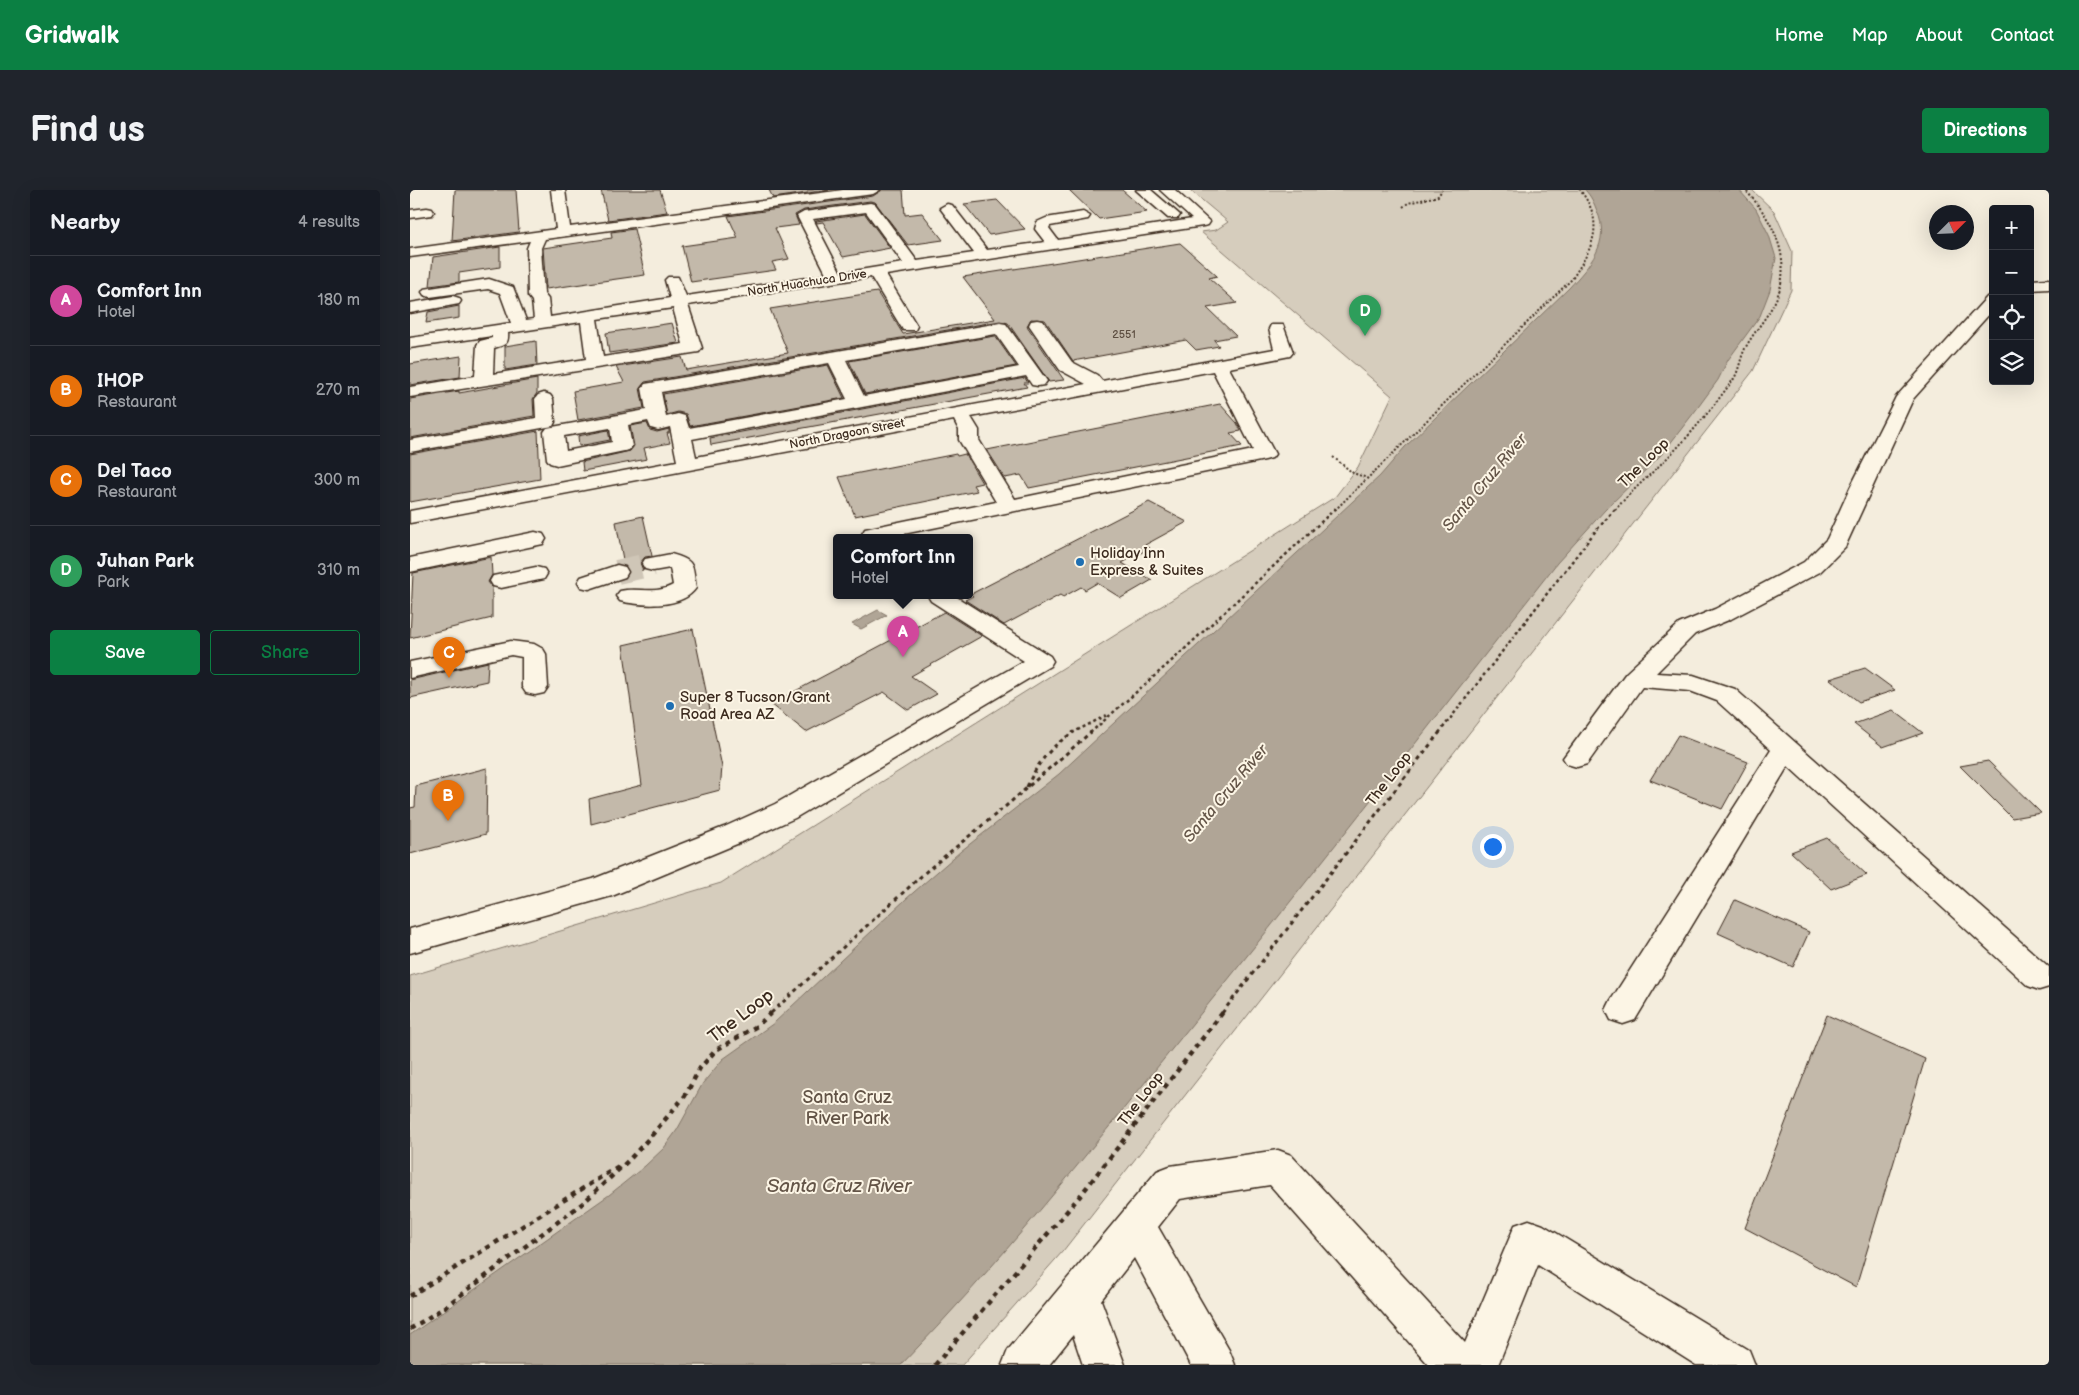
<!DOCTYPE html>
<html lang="en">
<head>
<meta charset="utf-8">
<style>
  :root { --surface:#171b24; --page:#20242c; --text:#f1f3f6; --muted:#9ea1a6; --line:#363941; --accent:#0b8043 }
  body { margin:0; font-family:"Balsamiq Sans",sans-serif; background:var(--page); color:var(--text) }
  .controls { position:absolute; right:15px; top:15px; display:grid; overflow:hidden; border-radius:5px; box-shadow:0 5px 20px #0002 }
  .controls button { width:45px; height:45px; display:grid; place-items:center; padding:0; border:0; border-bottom:1px solid var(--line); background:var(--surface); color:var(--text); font:25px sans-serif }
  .compass { position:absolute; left:1519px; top:15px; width:45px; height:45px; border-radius:50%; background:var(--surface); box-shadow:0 5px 20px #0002; rotate:66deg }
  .you { position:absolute; left:1082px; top:656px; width:18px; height:18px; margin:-12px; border:4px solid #fff; border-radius:50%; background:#1a73e8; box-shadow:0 0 0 8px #1a73e833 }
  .badge { display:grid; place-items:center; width:32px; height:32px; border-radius:50%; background:var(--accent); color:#fff; font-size:16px; font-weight:700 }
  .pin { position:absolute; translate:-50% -41px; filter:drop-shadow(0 1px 2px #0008) }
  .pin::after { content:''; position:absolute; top:26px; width:18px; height:15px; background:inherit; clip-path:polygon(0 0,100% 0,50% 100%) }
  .popup { position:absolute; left:423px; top:344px; width:140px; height:65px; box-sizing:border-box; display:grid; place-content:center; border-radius:5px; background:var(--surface); filter:drop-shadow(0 1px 4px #0005); font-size:16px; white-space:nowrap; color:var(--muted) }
  .popup b { font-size:19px; color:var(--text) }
  .popup::after { content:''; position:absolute; left:50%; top:100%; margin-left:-10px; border:10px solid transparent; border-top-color:var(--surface) }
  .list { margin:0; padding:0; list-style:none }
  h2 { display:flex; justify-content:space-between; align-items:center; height:65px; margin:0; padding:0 20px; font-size:21px }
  h2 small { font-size:16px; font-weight:400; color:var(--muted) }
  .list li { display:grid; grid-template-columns:32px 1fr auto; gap:15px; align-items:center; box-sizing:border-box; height:90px; padding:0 20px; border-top:1px solid var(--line) }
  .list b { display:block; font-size:19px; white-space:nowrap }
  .list p { margin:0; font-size:16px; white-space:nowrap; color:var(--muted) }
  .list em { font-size:16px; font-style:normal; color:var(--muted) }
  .actions { display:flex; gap:10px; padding:15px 20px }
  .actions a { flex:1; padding:11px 0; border:1px solid var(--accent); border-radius:5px; text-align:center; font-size:18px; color:var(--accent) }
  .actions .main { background:var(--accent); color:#fff }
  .icon { flex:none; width:28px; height:28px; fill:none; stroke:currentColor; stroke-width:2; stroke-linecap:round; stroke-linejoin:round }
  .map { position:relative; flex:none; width:1639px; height:1175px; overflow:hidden; border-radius:5px }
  header { display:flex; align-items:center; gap:30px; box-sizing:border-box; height:70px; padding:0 25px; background:var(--accent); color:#fff }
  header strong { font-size:24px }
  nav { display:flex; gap:28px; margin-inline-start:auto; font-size:18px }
  .intro { display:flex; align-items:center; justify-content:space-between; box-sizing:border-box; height:120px; padding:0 30px }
  h1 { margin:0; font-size:35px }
  .button { padding:12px 22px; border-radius:5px; background:var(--accent); color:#fff; font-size:18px; font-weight:700 }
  main { display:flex; gap:30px; padding:0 30px }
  aside { flex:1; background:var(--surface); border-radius:5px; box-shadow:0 5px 20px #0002 }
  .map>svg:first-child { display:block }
  .green { fill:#d6cdbd; stroke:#887c6e }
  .water { fill:#b0a596; stroke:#817466 }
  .building { fill:#c3b9aa; stroke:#3b2a1e }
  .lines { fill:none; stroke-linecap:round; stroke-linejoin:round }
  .minor-tunnel { stroke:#cfc6b7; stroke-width:24; stroke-dasharray:24 12; stroke-linecap:butt }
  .minor-casing { stroke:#3b2a1e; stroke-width:3 }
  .path-far3 { stroke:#3b2a1e; stroke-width:2; stroke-dasharray:2 2; stroke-linecap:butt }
  .path-far2 { stroke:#3b2a1e; stroke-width:2.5; stroke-dasharray:3 3; stroke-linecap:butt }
  .path-far1 { stroke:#3b2a1e; stroke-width:3; stroke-dasharray:4 4; stroke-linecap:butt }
  .path { stroke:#3b2a1e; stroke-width:4.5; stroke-dasharray:5 5; stroke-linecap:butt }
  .minor { fill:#fcf5e5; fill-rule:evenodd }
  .poi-dot { fill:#1f6fb2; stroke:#fcf5e5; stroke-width:2 }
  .labels { text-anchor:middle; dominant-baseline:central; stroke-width:4; stroke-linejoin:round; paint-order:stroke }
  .far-number-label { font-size:11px; fill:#5d4e41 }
  .far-street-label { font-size:12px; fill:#3b2a1e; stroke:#fcf5e5 }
  .street-label { font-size:15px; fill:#3b2a1e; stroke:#fcf5e5 }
  .poi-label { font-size:15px; fill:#3b2a1e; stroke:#fcf5e5; text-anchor:start }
  .water-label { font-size:16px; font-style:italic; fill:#645548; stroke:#fcf5e5 }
  .near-street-label { font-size:18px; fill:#3b2a1e; stroke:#fcf5e5 }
  .near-park-label { font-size:18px; fill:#625346; stroke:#fcf5e5 }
  .near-water-label { font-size:19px; font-style:italic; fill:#645548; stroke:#fcf5e5 }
</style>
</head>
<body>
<header>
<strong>Gridwalk</strong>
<nav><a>Home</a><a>Map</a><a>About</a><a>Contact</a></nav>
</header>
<div class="intro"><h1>Find us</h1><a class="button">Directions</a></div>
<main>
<aside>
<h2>Nearby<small>4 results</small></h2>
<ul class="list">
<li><span class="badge" style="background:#d1479c">A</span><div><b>Comfort Inn</b><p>Hotel</p></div><em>180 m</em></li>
<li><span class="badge" style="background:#e8710a">B</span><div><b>IHOP</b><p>Restaurant</p></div><em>270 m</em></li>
<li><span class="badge" style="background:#e8710a">C</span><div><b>Del Taco</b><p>Restaurant</p></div><em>300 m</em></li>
<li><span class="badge" style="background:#2e9e5b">D</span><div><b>Juhan Park</b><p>Park</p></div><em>310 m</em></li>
</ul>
<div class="actions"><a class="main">Save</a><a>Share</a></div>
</aside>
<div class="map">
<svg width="1639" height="1175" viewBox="0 0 1639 1175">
  <rect width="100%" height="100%" fill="#f4eddd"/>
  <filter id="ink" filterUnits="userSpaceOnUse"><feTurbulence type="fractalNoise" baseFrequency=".02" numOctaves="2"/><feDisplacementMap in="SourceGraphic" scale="10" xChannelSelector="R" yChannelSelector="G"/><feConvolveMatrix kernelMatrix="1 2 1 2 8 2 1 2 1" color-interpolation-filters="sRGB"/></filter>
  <g filter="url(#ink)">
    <polygon class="green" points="780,0 1342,0 1364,21 1382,61 1381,100 1343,181 653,1061 552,1175 0,1175 0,786 311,693 925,307 948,277 982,206 791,42 806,40 818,32"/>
    <g class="water">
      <path d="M1175,0H1329L1346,19L1359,45L1366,68L1360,100L1350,126L1318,170L1308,190L1286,220L1252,264L1195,320L1147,373C1019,536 892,699 762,859C674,968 588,1075 491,1175H0V1145L199,1005L235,976L254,958L267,940L293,893L313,869L364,833L496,709L551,661L649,584L970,286L995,257L1159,98C1180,75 1201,53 1187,21C1184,13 1181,6 1175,0Z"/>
      <polygon points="468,420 477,425 451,439 442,434"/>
    </g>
    <g class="building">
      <polygon points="45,0 106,0 109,42 42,51"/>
      <polygon points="191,0 250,0 257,22 198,30"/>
      <polygon points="359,0 419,0 363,8"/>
      <polygon points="472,0 493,0 495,25 512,23 533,50 498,55 465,12 460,11 394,20 385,25 389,35 365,38 379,69 362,72 366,80 281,92 272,56 328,48 318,26 463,6"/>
      <polygon points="659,0 712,0 737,22 689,29"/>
      <polygon points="587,10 615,39 579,45 554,14"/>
      <polygon points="455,24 480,58 433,67 413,32 407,33 406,31"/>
      <polygon points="224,39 235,85 136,99 133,58 202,48 201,42"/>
      <polygon points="770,53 807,86 799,88 827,113 797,118 826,146 804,150 809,156 786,160 776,150 663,171 635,130 621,129 617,136 654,190 639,192 598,133 590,131 235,192 230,198 234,218 168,230 163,201 214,192 206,177 272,167 276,180 378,163 360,119 467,102 493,144 585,129 553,87"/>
      <polygon points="90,57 90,77 49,83 49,92 20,96 23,67"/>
      <polygon points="49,116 49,128 16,133 18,122"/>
      <polygon points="262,133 268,153 199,163 196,143"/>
      <polygon points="585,146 606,176 455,204 439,171"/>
      <polygon points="126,151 127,175 95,180 95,156"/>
      <polygon points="51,166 50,187 0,195 0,174"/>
      <polygon points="418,175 434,208 280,236 276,224 268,222 257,225 253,204"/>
      <polygon points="615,188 618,193 614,193 617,197 301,255 300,248"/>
      <polygon points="127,189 127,203 123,209 124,226 0,248 0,209 49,201 49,203"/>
      <polygon points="810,214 827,233 831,241 820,243 832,256 619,298 611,285 595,288 577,260"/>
      <polygon points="237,233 240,240 247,242 259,239 259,243 257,243 260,253 234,258 237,269 173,281 172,272 220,261 224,256 220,236"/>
      <polygon points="198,240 200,250 169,256 168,246"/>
      <polygon points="128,241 130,289 0,312 0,264"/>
      <polygon points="546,264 547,266 555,264 572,293 563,295 567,301 445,326 429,287"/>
      <polygon points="739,312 777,332 735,355 740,358 712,373 742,390 711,408 687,393 675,400 671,397 653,407 650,405 594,435 555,410 563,406 561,404"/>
      <polygon points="233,326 242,366 235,367 230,373 233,380 220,383 217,376 214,375 206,332"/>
      <polygon points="81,367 82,385 78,392 82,397 82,428 0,448 3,383"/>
      <polygon points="534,422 572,446 501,486 527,504 498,520 474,502 396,542 361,514"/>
      <polygon points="283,439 312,577 310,600 181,634 179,609 232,595 213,455"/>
      <polygon points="78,472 77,491 0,508 0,490"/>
      <polygon points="1455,478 1485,500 1449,512 1420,489"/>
      <polygon points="1483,520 1513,543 1473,557 1444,534"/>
      <polygon points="1268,545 1338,572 1312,619 1240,590"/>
      <polygon points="1578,571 1631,623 1602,628 1550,576"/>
      <polygon points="77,578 76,644 0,664 0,618 5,617 6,596"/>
      <polygon points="1417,648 1457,685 1421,699 1381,662"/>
      <polygon points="1325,710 1399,742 1383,777 1308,743"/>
      <polygon points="1417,825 1515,869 1446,1097 1335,1038"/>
    </g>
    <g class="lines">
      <polyline class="minor-tunnel" points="207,382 243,374"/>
      <defs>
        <g id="minor">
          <path d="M141,0H155L160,37L433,0H470L463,4L135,49L131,58L134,104L138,109L140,127L260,108L255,90L258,87H268L276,106L417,85L387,26L394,22L460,13L465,14L507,71L564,63L530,18L537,14L542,15L577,60L635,52L625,39L627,32L636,28L673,22L680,26L678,29L640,36L639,38L648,50L782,29L750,0H765L800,32L798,35L793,36L476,85L507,136L505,140H493L461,87L278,115L292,158L289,162L0,207V197L65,186L67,155L70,151L82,148V146L0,158V148L101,133L90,103L78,99L20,107L14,105L12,102L14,99L79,89L103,97L116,130L124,129L122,111L118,106L117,58L120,51L0,67V59L146,39ZM456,22L493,73L431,83L403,29ZM263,118L273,154L193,167L187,129ZM171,132L176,169L83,184L84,158C95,155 99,154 98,143Z"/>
          <polygon points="726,0 741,0 770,25 768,28 758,28"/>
          <polygon points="17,18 22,19 24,22 22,25 0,28 0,20"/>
          <polygon points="1639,89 1639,99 1620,100 1620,90"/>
          <polygon points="1583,105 1583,120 1503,209 1435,357 1410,382 1321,429 1285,444 1246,483 1283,485 1325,499 1639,777 1639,797 1629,800 1618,796 1378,576 1225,830 1213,834 1201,830 1196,820 1201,810 1361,560 1307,511 1280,501 1232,497 1177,574 1167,577 1157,574 1153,568 1216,483 1269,434 1305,419 1394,372 1417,349 1440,298 1486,207 1577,107"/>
          <polygon points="43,106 49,108 51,111 49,114 0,123 0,113"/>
          <path d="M627,130L633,131L662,172L687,185L692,191L864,159L859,139L861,135H873L883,162L880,166L819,178L865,264L862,268L855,270L474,348H455L452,344L455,339L586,312L549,250V240L544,230L0,333V321L267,271L260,237L248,240L241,238L238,231L218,235L222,256L219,260L147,275L140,273L137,269L134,242L137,238L236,220L232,198L235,194L241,193L590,133L596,134L637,191L634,195L628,196L622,195L616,186L282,249L286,267L676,194L650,180L619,135L621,131ZM586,144L609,177L454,206L436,170ZM419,173L437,209L279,238L275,226L268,224L256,227L251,202ZM803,181L843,260L605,309L569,250V240L561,227ZM200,238L202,252L156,261L154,246Z"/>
          <polygon points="134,203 140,205 143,209 145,232 143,236 0,262 0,250 126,228 125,209 128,205"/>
          <polygon points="125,342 133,344 136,349 133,354 0,382 0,368"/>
          <path d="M261,364C286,371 282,374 286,398C272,419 231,416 210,411L206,406L210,401C228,397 245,405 263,395L260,378L243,381L235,379L232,374L235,369Z"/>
          <polygon points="207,375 215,377 218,382 215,387 179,399 171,397 168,392 171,387"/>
          <polygon points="126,377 134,379 137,384 134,389 91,398 83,396 80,391 83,386"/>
          <polygon points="518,406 545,406 640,466 643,471 640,476 385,628 334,651 202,706 0,763 0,739 183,689 314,637 365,614 614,471 521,411"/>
          <polygon points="101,451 124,454 133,459 136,464 138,497 134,503 125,505 116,503 112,497 112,467 101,465 0,488 0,472"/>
          <polygon points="868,960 881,965 1055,1153 1105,1035 1119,1030 1133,1035 1339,1160 1345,1175 1286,1175 1128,1075 1088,1175 1019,1175 860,995 770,1009 748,1037 819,1160 825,1175 781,1175 724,1068 691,1110 715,1175 673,1175 663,1145 639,1175 592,1175 598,1160 747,981 760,976"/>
        </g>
      </defs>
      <use href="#minor" class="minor-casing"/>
      <g class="path-far3">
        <polyline points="993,17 998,13 1028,6 1032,0"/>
        <polyline points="923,267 943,283 957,288"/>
        <path d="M925,320L1162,89C1183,57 1196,34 1170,0"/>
        <path d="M1205,320C1224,298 1247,279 1267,258C1287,237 1306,213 1323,190C1330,180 1330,166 1337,155C1346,139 1360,124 1367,107C1383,68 1362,28 1335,0"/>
      </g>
      <g class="path-far2">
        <polyline points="662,543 699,524"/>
        <polyline points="680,543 766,467 926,318"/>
        <polyline points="1029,543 1184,343 1206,318"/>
      </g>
      <g class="path-far1">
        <path d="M617,597C627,573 642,555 664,542"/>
        <polyline points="361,823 519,679 596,616 681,542"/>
        <polyline points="812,823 1030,542"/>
      </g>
      <g class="path">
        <polyline points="0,1106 212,974"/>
        <polyline points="0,1139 32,1119 173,1013 219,970 241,946 275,906 290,878 306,860 347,836 362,822"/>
        <polyline points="525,1175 670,1006 813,822"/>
      </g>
      <use href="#minor" class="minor"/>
    </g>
  </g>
  <g class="poi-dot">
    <circle cx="670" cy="372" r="5"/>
    <circle cx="260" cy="516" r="5"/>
  </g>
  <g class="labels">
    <g class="far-number-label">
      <text x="714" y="144">2551</text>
    </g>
    <g class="far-street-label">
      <text transform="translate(397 93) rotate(-9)">North Huachuca Drive</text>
      <text transform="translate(437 244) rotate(-11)">North Dragoon Street</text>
    </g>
    <g class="street-label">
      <text transform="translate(1234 273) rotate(-44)">The Loop</text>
      <text transform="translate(979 589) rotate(-52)">The Loop</text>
      <text transform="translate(731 909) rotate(-52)">The Loop</text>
    </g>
    <g class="poi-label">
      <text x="680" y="363">Holiday Inn<tspan x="680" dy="17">Express &amp; Suites</tspan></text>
      <text x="270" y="507">Super 8 Tucson/Grant<tspan x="270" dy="17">Road Area AZ</tspan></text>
    </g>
    <g class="water-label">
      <text transform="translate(1075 293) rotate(-50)">Santa Cruz River</text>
      <text transform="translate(816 604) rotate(-50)">Santa Cruz River</text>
    </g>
    <g class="near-street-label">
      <text transform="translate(331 826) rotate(-37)">The Loop</text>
    </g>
    <g class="near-park-label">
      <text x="437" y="907">Santa Cruz<tspan x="437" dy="21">River Park</tspan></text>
    </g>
    <g class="near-water-label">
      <text x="429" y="996">Santa Cruz River</text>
    </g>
  </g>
</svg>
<div class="controls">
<button>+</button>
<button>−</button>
<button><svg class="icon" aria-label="locate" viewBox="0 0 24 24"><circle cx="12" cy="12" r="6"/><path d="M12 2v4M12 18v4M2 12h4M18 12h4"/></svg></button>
<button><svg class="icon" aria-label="layers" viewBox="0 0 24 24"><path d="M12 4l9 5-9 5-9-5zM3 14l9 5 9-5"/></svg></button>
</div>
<svg class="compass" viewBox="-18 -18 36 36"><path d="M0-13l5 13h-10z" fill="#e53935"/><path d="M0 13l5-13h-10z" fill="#9ea1a6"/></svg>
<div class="you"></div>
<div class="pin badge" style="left:493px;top:467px;background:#d1479c">A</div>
<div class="popup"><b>Comfort Inn</b>Hotel</div>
<div class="pin badge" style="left:38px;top:631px;background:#e8710a">B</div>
<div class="pin badge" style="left:39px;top:488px;background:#e8710a">C</div>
<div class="pin badge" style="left:955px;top:146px;background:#2e9e5b">D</div>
</div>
</main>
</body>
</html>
